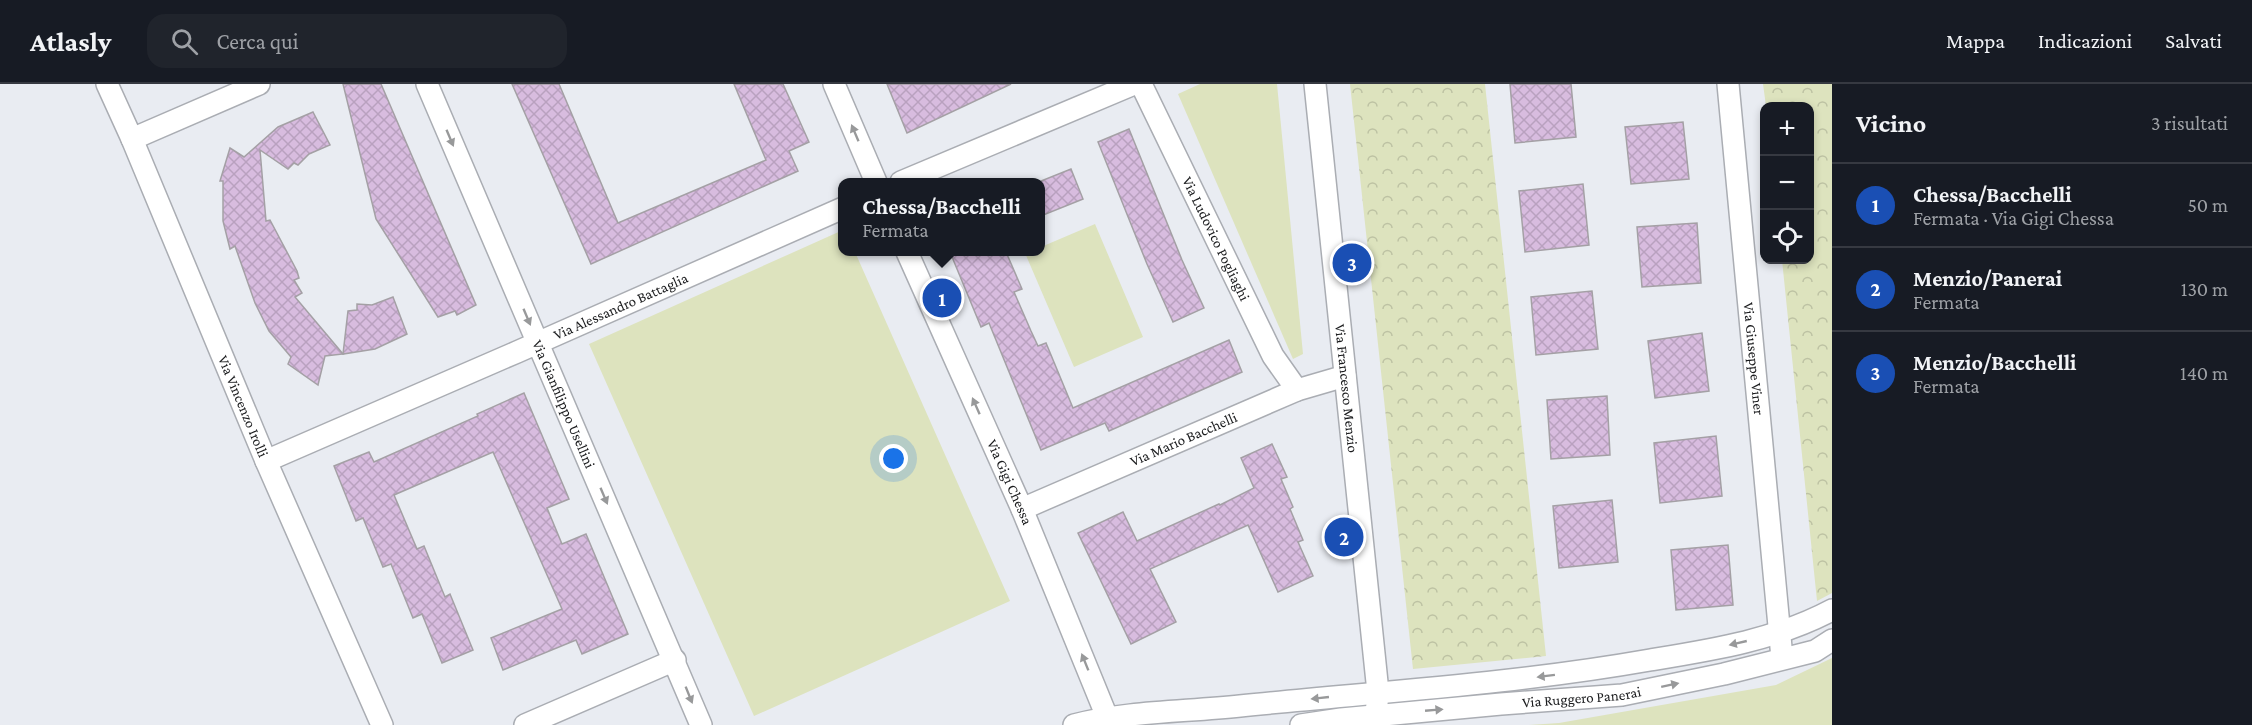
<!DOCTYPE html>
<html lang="it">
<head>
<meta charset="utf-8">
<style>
  :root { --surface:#171b24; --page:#20242c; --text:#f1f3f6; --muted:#9ea1a6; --line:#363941; --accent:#0f766e }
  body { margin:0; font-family:"Crimson Pro",serif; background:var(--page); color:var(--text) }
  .controls { position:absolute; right:18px; top:18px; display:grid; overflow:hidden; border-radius:12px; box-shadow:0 3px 9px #0003 }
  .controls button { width:54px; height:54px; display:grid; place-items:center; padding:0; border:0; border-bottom:2px solid var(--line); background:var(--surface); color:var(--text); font:30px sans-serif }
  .you { position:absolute; left:894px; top:375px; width:21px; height:21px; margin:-15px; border:4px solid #fff; border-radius:50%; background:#1a73e8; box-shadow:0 0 0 9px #1a73e833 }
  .badge { display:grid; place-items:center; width:39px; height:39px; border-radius:50%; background:var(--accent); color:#fff; font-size:20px; font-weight:700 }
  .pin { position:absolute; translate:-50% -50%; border:3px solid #fff; box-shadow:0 2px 6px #0006 }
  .popup { position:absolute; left:838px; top:94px; width:207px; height:78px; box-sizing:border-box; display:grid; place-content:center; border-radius:12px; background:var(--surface); filter:drop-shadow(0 2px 4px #0005); font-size:20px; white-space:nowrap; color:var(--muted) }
  .popup b { font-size:22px; color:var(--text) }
  .popup::after { content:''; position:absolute; left:50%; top:100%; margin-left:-12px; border:12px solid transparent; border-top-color:var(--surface) }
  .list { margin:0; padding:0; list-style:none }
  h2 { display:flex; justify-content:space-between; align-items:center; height:78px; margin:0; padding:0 24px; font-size:26px }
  h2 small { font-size:20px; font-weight:400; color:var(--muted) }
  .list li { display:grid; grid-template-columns:39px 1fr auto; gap:18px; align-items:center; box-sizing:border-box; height:84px; padding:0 24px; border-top:2px solid var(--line) }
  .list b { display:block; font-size:22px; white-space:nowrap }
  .list p { margin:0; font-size:20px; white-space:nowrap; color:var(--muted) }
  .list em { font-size:20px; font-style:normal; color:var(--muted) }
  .icon { flex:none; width:33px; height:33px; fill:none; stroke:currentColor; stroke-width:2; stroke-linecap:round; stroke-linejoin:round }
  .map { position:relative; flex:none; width:1832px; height:641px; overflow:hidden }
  header { display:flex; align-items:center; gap:36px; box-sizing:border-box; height:84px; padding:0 30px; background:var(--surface); border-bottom:2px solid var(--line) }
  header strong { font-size:28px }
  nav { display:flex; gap:33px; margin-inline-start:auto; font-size:21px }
  .search { width:420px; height:54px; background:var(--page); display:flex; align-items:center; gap:15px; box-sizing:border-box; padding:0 21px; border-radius:18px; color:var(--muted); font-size:22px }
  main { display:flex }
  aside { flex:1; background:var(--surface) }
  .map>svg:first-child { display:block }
  .grass { fill:#dde3be }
  .forest { fill:url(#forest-crowns) }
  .building { fill:url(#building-cross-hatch); stroke:#a4a0a5; stroke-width:1.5 }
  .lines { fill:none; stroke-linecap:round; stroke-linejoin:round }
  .minor-casing { stroke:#aaadb3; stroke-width:24 }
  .minor { stroke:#fff; stroke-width:21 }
  .oneway { fill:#98999a }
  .labels { text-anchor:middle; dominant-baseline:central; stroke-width:4.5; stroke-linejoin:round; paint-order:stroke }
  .street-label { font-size:15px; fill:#1b1c1e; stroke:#f7f9fe }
</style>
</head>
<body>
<header>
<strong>Atlasly</strong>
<div class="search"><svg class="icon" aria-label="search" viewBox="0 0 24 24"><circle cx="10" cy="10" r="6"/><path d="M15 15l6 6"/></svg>Cerca qui</div>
<nav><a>Mappa</a><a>Indicazioni</a><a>Salvati</a></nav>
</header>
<main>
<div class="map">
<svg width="1832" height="641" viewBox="0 0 1832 641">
  <defs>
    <pattern id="forest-crowns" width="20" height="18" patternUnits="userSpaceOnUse" patternTransform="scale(1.5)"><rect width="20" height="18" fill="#dde3be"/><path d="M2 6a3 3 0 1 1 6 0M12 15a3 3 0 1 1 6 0" fill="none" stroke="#bdc2a3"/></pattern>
    <pattern id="building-cross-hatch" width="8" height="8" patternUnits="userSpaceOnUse" patternTransform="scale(1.5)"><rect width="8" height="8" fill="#d8bcdf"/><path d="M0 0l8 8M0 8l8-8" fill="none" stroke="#b9a1bf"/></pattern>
  </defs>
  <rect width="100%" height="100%" fill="#e9ecf2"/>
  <g class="grass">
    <polygon points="1200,0 1277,0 1303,270 1293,275 1178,10"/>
    <polygon points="1095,140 1143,253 1074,283 1025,169 1041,168 1041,163"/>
    <polygon points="843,146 843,168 855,168 1010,517 754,632 589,260"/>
    <polygon points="1832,574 1832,641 1529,641 1559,639 1776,601"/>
  </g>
  <g class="forest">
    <polygon points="1350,0 1485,0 1546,572 1413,585"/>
    <polygon points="1763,0 1832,0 1832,509 1817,517 1782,176 1810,176 1810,22 1766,22"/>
  </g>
  <g class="building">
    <polygon points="343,0 381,0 476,221 457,231 455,227 438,233 376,135"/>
    <polygon points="512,0 559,0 618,139 766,76 734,0 783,0 809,58 789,67 798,87 591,180"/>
    <polygon points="887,0 1011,0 907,49"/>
    <polygon points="1510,0 1571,0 1576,53 1515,59"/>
    <polygon points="313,28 330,61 309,70 298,81 294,79 288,85 260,66 266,137 270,136 297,187 299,194 294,196 302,209 295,213 343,270 325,272 318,301 288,280 291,273 269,247 255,219 235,162 230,165 223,137 223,97 220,97 230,64 244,73 278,43"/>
    <polygon points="1683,38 1689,95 1631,100 1625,43"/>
    <polygon points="1129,45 1182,176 1204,224 1173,238 1147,180 1098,58"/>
    <polygon points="1071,85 1083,115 1041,132 1041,97"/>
    <polygon points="1583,100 1589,161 1525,168 1519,107"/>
    <polygon points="1697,139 1701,199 1642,203 1637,143"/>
    <polygon points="950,168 1006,168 1022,205 1014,208 1031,247 1038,262 1046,259 1073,324 1229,256 1242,288 1109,347 1105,339 1041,366 989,239 981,243"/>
    <polygon points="1592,207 1598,265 1536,271 1531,213"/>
    <polygon points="393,213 407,250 375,265 343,270 348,227 357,226 357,220 372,221"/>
    <polygon points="1702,249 1709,307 1655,314 1648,257"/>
    <polygon points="524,309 569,415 547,424 562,460 586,450 628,550 582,570 576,556 503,586 491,554 562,525 493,368 394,411 417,465 424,462 445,513 450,510 473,566 442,579 422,530 413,534 391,480 383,483 363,434 356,437 334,382 369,368 374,378 478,332 477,330"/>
    <polygon points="1607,312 1610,371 1551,375 1547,316"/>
    <polygon points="1716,352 1722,412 1660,419 1654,359"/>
    <polygon points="1272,360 1287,393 1281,395 1293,423 1290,425 1303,456 1298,458 1313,492 1278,508 1248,441 1150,485 1176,538 1131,560 1078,449 1123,428 1137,457 1219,420 1220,421 1254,404 1241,374"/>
    <polygon points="1612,416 1618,478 1559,484 1553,422"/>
    <polygon points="1728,461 1733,521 1676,526 1671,466"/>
  </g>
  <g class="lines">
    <defs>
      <g id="minor">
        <path id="s1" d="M107,0L132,55L266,377L382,641"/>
        <path id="s2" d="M427,0L701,641"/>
        <polyline points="834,0 876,98"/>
        <path id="s3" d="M1141,0L1273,272L1297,306"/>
        <path id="s4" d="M1315,0L1378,608L1376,631"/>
        <path id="s5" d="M1728,0L1782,574"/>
        <polyline points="132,55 259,0"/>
        <polyline points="901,98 1134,0"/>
        <path id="s6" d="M907,168L1022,425L1107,633V641"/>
        <path id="s7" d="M266,377L517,268L843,124"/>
        <path id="s8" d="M1022,425L1297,306L1345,292"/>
        <polyline points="525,641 675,576"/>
        <path d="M1074,641C1128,627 1185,628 1240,622C1377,608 1514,600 1650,576C1711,566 1776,556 1832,526"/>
        <path id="s9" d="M1301,641L1341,635L1501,620L1622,611L1724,590L1815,567L1832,556"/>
      </g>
    </defs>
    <use href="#minor" class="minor-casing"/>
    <use href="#minor" class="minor"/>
  </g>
  <defs><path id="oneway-solid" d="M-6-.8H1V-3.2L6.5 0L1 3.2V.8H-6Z" transform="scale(1.5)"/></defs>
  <g class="oneway">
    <use href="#oneway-solid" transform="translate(855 49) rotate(-113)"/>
    <use href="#oneway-solid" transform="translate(450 54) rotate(67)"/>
    <use href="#oneway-solid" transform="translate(527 233) rotate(67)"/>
    <use href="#oneway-solid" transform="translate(976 322) rotate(-114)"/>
    <use href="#oneway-solid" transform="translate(604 412) rotate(67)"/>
    <use href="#oneway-solid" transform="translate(1738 559) rotate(167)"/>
    <use href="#oneway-solid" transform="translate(1085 578) rotate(-112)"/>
    <use href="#oneway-solid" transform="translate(1546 592) rotate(173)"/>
    <use href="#oneway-solid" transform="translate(1670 601) rotate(-12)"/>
    <use href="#oneway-solid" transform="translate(689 611) rotate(68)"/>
    <use href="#oneway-solid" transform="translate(1320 614) rotate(174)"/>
    <use href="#oneway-solid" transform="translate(1434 626) rotate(-5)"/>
  </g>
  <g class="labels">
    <g class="street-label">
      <text stroke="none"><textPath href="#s3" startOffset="172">Via Ludovico Pogliaghi</textPath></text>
      <text stroke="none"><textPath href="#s7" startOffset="387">Via Alessandro Battaglia</textPath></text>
      <text stroke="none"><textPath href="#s5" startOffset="276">Via Giuseppe Viner</textPath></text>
      <text stroke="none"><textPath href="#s4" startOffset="306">Via Francesco Menzio</textPath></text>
      <text stroke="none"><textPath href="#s2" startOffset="348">Via Gianfilippo Usellini</textPath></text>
      <text stroke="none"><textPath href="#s1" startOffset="350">Via Vincenzo Irolli</textPath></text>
      <text stroke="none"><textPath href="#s8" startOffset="176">Via Mario Bacchelli</textPath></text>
      <text stroke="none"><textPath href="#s6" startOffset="252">Via Gigi Chessa</textPath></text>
      <text stroke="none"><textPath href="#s9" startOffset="282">Via Ruggero Panerai</textPath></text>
    </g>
  </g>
</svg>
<div class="controls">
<button>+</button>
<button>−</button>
<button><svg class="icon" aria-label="locate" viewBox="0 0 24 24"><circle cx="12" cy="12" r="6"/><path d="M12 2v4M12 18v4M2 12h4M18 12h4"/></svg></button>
</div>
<div class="you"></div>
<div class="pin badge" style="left:942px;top:214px;background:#1a4fb4">1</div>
<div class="popup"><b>Chessa/Bacchelli</b>Fermata</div>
<div class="pin badge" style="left:1344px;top:453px;background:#1a4fb4">2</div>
<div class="pin badge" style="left:1352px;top:179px;background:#1a4fb4">3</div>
</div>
<aside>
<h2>Vicino<small>3 risultati</small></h2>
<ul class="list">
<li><span class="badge" style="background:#1a4fb4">1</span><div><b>Chessa/Bacchelli</b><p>Fermata · Via Gigi Chessa</p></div><em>50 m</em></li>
<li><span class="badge" style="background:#1a4fb4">2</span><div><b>Menzio/Panerai</b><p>Fermata</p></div><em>130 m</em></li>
<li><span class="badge" style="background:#1a4fb4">3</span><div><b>Menzio/Bacchelli</b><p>Fermata</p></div><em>140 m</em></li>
</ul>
</aside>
</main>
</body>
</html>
